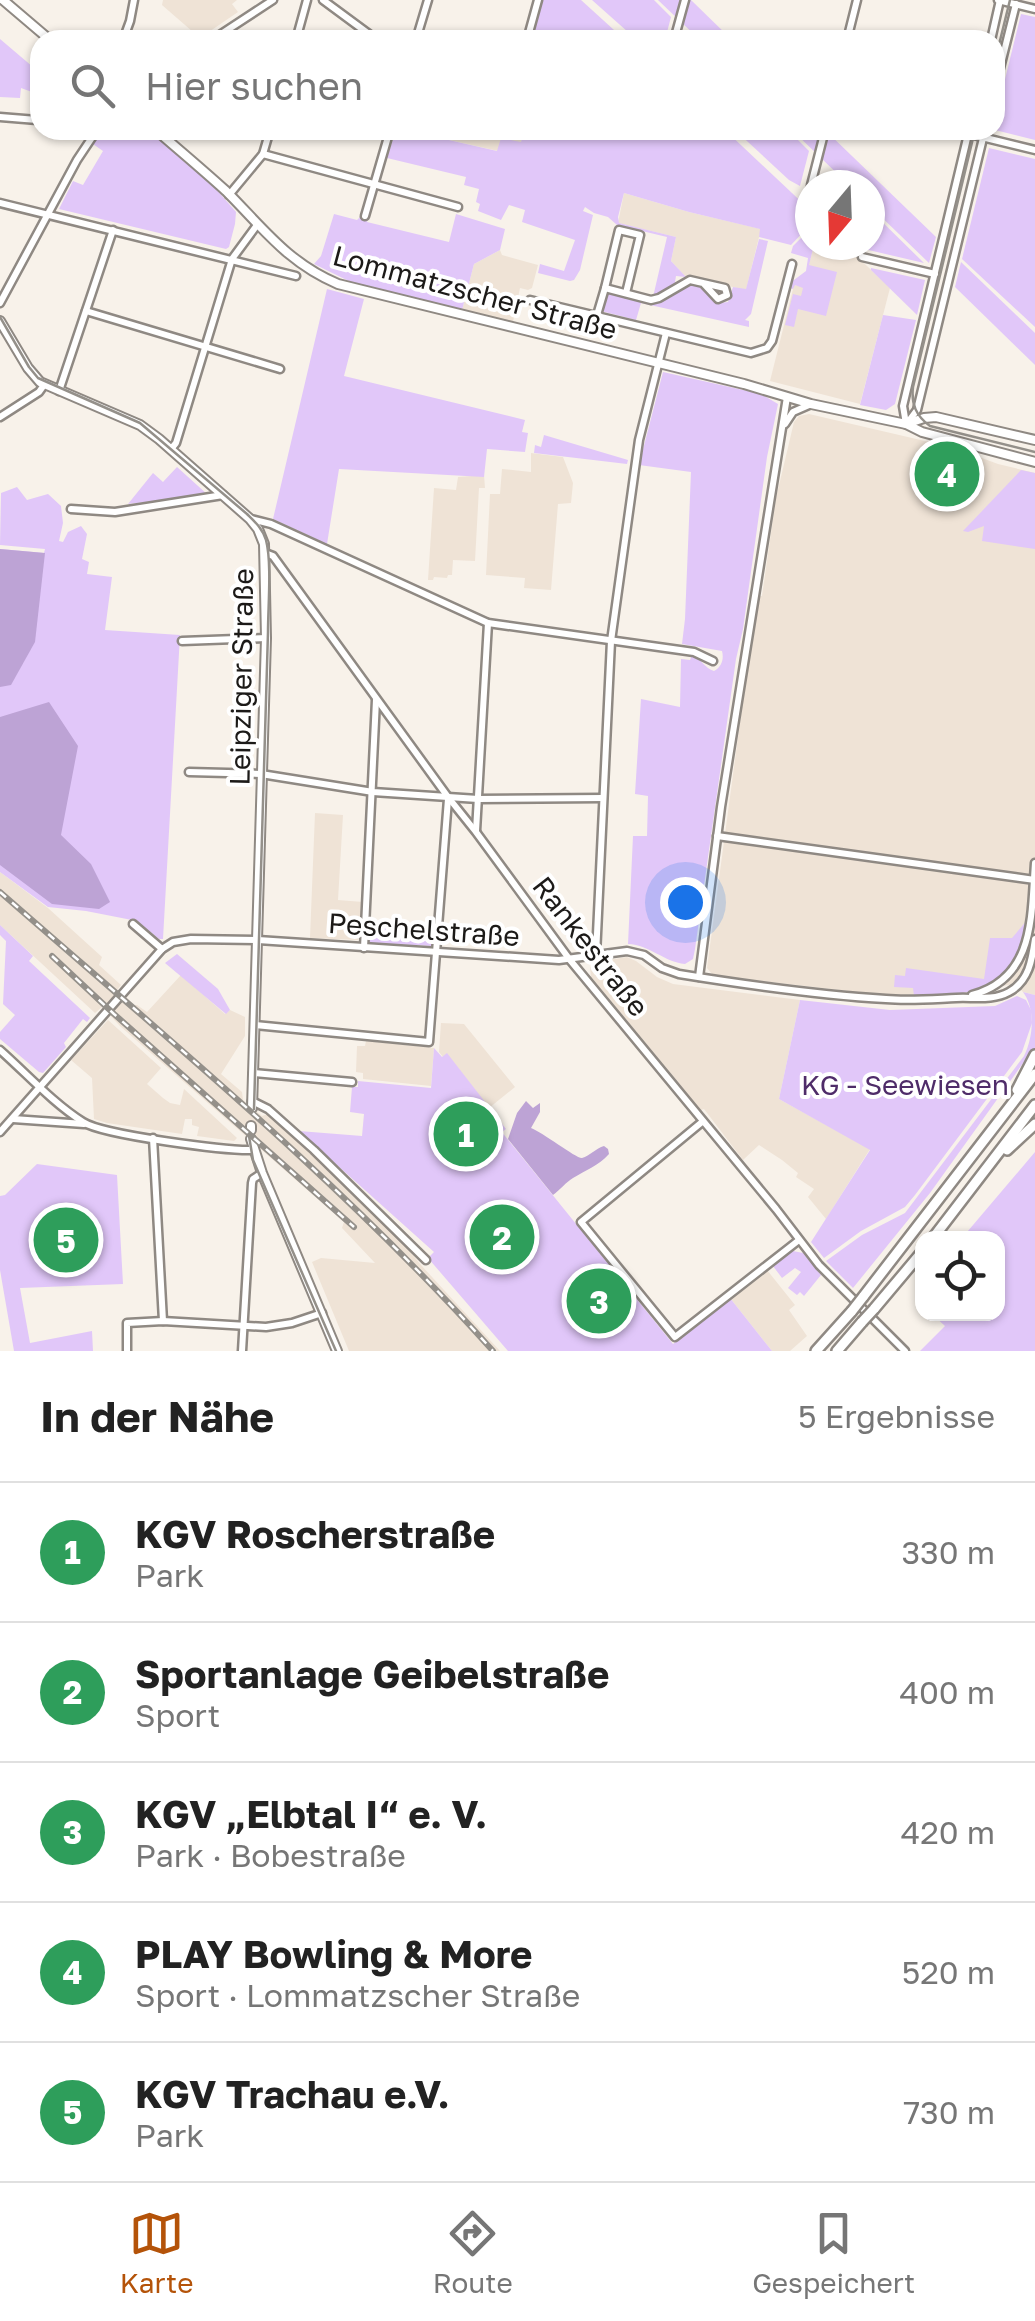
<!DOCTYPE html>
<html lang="de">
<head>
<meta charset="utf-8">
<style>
  :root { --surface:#fff; --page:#f2f2f2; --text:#222; --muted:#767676; --line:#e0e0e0; --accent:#b45309 }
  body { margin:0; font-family:"Golos Text",sans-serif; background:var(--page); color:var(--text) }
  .controls { position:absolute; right:30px; bottom:30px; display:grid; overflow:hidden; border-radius:20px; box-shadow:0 2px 8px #0004 }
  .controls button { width:90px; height:90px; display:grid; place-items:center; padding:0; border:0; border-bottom:2px solid var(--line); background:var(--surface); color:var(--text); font:50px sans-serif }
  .compass { position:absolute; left:795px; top:170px; width:90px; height:90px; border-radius:50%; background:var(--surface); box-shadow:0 2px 8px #0004; rotate:199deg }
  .you { position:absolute; left:685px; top:902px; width:35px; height:35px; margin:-25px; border:8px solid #fff; border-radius:50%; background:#1a73e8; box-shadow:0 0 0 15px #1a73e833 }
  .badge { display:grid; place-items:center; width:65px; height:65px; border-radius:50%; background:var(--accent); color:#fff; font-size:32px; font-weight:700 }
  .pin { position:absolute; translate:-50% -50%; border:5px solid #fff; box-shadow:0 2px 10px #0006 }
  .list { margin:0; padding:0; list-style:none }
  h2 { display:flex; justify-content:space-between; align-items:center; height:130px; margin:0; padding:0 40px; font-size:42px }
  h2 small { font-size:32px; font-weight:400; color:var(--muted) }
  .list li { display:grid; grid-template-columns:65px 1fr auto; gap:30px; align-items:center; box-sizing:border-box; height:140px; padding:0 40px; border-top:2px solid var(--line) }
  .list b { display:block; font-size:38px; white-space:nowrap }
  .list p { margin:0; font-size:32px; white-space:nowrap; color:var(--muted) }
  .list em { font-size:32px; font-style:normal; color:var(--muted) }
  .icon { flex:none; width:55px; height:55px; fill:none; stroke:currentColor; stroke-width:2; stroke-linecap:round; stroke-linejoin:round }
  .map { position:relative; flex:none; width:1035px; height:1351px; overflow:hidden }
  .search { position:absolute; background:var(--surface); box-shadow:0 2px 8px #0004; left:30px; right:30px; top:30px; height:110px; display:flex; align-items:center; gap:25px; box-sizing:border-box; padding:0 35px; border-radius:30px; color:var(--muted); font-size:38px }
  .sheet { height:830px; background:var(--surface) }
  nav { display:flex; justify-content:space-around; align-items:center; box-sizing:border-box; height:140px; border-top:2px solid var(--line); background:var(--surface); font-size:28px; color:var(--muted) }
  nav a { display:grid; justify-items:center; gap:5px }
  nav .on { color:var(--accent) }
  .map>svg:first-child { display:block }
  .built { fill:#efe3d6 }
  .green { fill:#e1c7f9 }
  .forest { fill:#bda3d5 }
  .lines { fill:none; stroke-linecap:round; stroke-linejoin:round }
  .minor-casing { stroke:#8f8983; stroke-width:11 }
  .major-casing { stroke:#8f8983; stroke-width:12 }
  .highway-casing { stroke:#8f8983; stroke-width:14 }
  .minor { stroke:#fff; stroke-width:6 }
  .major { stroke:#fff; stroke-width:8 }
  .highway { stroke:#fff; stroke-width:9 }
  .tram { stroke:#94908a; stroke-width:2.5 }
  .rail-casing { stroke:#94908a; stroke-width:6 }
  .rail { stroke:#fff; stroke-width:2.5; stroke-dasharray:8; stroke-linecap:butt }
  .highway-bridge-casing { stroke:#8f8983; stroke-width:14; stroke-linecap:butt }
  .highway-bridge { stroke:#fff; stroke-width:9 }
  .labels { text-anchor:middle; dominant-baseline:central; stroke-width:8; stroke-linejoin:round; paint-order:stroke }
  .street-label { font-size:28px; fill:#1c1a18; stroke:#fff }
  .park-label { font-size:28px; fill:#4f2c69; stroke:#fff }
</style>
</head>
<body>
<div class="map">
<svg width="1035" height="1351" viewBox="0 0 1035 1351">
  <rect width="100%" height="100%" fill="#f8f2ea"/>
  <g class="built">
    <polygon points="163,0 237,0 232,4 238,12 200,38 162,5"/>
    <polygon points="405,130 524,130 521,143 498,151"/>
    <polygon points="624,193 689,212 761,229 746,290 685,276 671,261 676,237 618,223"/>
    <polygon points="814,245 845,245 890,288 860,404 770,381 794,285 803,286"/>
    <polygon points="500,250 502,255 538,265 532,288 528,290 520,288 513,322 462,310 474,264"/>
    <polygon points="809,414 955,448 998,464 1035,473 1035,995 1023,992 1015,984 941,995 874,994 719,976 712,974 707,968 750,648 752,647 759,596 762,596 776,498 794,422 799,416"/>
    <polygon points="531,453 563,457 573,483 571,503 558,504 551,590 524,588 525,578 486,575 490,494 500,494 502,469 531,472"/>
    <polygon points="484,475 485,488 479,488 475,561 453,560 452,575 448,575 447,578 434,577 433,580 428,580 434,488 456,490 458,477"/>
    <polygon points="315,813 343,815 338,900 363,902 358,940 310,938"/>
    <polygon points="0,872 48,908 102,957 99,965 121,985 117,990 134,1005 137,1005 147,1012 181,975 225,1014 230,1010 245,1017 245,1036 221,1074 242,1092 243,1100 262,1116 268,1114 346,1182 388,1225 421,1265 500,1351 349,1351 312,1262 321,1258 375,1263 342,1228 344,1222 120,1026 102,1007 95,1013 0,925"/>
    <polygon points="627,957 636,961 657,977 673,984 800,1000 779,1099 870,1149 826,1219 808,1197 814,1189 796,1177 798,1173 782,1160 759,1145 743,1160 704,1109 701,1110 591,977 590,967 596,962"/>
    <polygon points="108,1020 161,1068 147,1084 163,1098 170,1103 180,1105 184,1089 237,1138 234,1141 197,1136 199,1127 192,1125 192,1119 185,1119 182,1134 107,1123 94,1119 92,1078 71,1060"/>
    <polygon points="441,1023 464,1024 515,1087 489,1108 447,1054 443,1057 439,1052"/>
    <polygon points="366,1041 434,1048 431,1086 363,1079 363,1073 356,1072 357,1046 365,1046"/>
    <polygon points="767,1270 795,1305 789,1310 807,1336 790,1351 772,1351 730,1298"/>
  </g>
  <g class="green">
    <polygon points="542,0 581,0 625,40 530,40"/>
    <polygon points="592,0 654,0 671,17 665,40 637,40"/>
    <polygon points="658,0 691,0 732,40 700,40"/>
    <polygon points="1021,14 1035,17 1035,140 995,130 995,120"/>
    <polygon points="0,39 40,73 40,95 21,88 20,98 0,97"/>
    <polygon points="104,130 149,130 216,189 236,212 235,224 229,247 226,249 59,209 73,181 83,185 103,151 93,144"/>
    <polygon points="396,130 405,130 497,151 501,138 521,142 524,130 725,130 810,210 810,225 791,245 759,237 760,229 689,212 624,193 618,217 619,223 676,237 671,261 686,277 676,276 675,282 680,283 659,296 653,297 667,237 617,225 608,217 594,213 585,207 583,211 593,215 580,270 574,280 570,281 538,273 540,264 564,271 575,240 522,222 525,210 509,205 501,220 478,211 480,204 476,202 479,189 464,185 466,177 387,158"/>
    <polygon points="735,130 788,130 809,151 800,186 789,180"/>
    <polygon points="792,130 825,130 936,237 929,263 870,206 870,185 849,185"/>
    <polygon points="989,148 1035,159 1035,327 962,259"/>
    <polygon points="870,210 924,263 860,248 857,245 870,245"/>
    <polygon points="334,214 357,220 362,215 368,217 367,222 449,242 456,214 505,229 500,250 474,264 462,310 359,286 314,264 321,256"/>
    <polygon points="804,235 810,241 810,245 814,245 809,265 837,272 826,316 798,309 794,327 785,325 793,294 801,296 803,288 795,285 793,289 789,288 790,283 806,271 808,258 791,253 793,246"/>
    <polygon points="759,239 768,241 751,314 745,320 749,321 749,327 641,303 636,320 601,311 606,293 609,291 659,304 653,301 662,300 692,284 704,286 720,303 728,302 733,287 746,289"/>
    <polygon points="961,262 1035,333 1035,365 955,287"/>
    <polygon points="871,268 925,280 917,315 871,270"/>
    <polygon points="327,289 364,299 344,376 525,420 522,432 528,433 525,452 487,449 484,477 339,469 327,544 273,519"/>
    <polygon points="883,315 916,320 895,404 886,410 860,405"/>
    <path d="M663,372L761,394L778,404L767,457L743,629L736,659L695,949L693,959L685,964C664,962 650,945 628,944L633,836H647L648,796L635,794L641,699L680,707L681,659L690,660L692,655C701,658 705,669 714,671C722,667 724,659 722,651L682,644L685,619L691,472L639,465Z"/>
    <polygon points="544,435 628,460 627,464 534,453 535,445 541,447"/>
    <polygon points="177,467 208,495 128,504 153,473 163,482"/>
    <polygon points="1021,470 1035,473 1035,549 982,541 984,526 968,532 963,531"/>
    <polygon points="17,487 27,500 48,494 61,506 63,523 59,541 63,542 68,532 81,526 87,534 82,559 89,562 87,574 112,577 105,630 180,635 163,939 159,939 137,921 86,911 48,907 0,872 0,549 44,553 45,549 0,545 1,493"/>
    <path d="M1028,919C1016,994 980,994 914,996L913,988L894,987L895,975L905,976L906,968L984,979L990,938H1012Z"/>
    <polygon points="368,922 433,926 432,946 367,943"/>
    <polygon points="0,925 33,956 29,961 90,1018 87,1022 83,1019 64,1043 66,1047 43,1073 39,1072 0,1039 0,1032 15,1015 3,1004 6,941 0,935"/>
    <polygon points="177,954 218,989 230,1010 226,1014 165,963"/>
    <path d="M1023,992L1035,995V1050L1026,1059L930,1193L853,1288L826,1261L862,1235L905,1213L1024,1056C1034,1036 1035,1008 1023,992Z"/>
    <polygon points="1017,996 1026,1000 1031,1010 1032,1023 1022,1052 915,1195 905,1207 861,1231 824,1258 811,1242 870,1150 779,1099 800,1000 890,1010 995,1006"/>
    <polygon points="434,1048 442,1057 447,1053 506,1129 502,1132 505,1136 673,1344 730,1298 772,1351 508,1351 428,1258 434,1252 299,1131 362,1136 364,1114 350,1112 352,1087 358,1087 358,1081 431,1088"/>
    <polygon points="1035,1152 1035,1351 920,1351 945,1326 932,1314 998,1314 998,1238 962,1238"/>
    <polygon points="37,1164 117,1175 123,1284 20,1288 30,1343 92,1331 93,1351 14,1351 0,1270 0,1196 5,1195"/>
    <polygon points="793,1251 803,1253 821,1275 804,1296 800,1292 797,1295 788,1288 801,1272 795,1268 782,1278 773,1266"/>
  </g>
  <g class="forest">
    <polygon points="0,549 45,553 35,642 11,685 0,687"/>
    <polygon points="49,702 78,746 61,835 91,864 110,902 99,909 52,904 0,865 0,717"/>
    <path d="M526,1101L533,1108L540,1103V1112L531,1128C542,1132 577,1159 582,1158C590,1156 596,1148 604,1146L608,1149L609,1154C598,1166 586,1170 573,1178C566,1182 560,1190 553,1195L508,1139L517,1113Z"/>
  </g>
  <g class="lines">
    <defs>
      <g id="minor">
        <polyline points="323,0 377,40"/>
        <polyline points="998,0 1035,9"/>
        <polyline points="126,32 130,21 134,0"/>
        <polyline points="212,40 273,0"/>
        <polyline points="296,40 307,0"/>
        <polyline points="416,40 428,0"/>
        <polyline points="527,40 538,0"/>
        <polyline points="674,40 685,0"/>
        <polyline points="847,40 857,0"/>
        <polyline points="991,40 1000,0"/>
        <polyline points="995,88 1016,4"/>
        <polyline points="0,117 37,120 40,122"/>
        <polyline points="953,130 1035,150"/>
        <polyline points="263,154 458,207"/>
        <polyline points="811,185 825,130"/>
        <polyline points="229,195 263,154 270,130"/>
        <polyline points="807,201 810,189"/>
        <polyline points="0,203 296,276"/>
        <polyline points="365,216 390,130"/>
        <polyline points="862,257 935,274"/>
        <polyline points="605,288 619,230 640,235 626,293"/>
        <polyline points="530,300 751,353 767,348 772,341 792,264"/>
        <polyline points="0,303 77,160 97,130"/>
        <polyline points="86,311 280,369"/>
        <polyline points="597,315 605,288 651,300 659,298 690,280 703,283 718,299 727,295 725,288 703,283"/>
        <polyline points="59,391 113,230"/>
        <polyline points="0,417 39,392 44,385"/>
        <polyline points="908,422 917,410 985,130"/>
        <polyline points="785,424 793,412 809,405"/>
        <polyline points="906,424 903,406 969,130"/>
        <polyline points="171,449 176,443 232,259 257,225"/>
        <polyline points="71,509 115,512 223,495"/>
        <polyline points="251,519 271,524 488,623 694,652 713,661"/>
        <polyline points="265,553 273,556 448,797 476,832 570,960 776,1209 819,1265 905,1351"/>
        <polyline points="182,641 266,638"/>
        <polyline points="189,772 261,774 373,792 478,799 603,798"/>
        <polyline points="476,831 488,623"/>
        <polyline points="717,836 1035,880"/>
        <polyline points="133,924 162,949"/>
        <polyline points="364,948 376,700"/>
        <polyline points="596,955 611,641 639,440 666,333"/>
        <polyline points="699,977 721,807 787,397"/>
        <path d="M972,995C1035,978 1031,917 1035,863"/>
        <polyline points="255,1025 429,1042 448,799"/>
        <path d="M0,1050C27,1074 53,1103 83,1122C103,1135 227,1151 253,1150"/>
        <polyline points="253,1073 352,1082"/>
        <polyline points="252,1101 268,1109 314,1150 426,1260"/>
        <polyline points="13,1119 84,1124"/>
        <polyline points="702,1122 581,1222 675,1337 799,1240"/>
        <path d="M0,1132L162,949L173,942L191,939L258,940L559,960L627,951L644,955L662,968L679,974C747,985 817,995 886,999C909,1001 933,999 956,998C973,997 993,1001 1009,992C1029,981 1032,960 1035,939"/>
        <polyline points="153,1138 163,1321"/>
        <polyline points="127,1351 127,1323 163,1321 266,1327 292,1323 322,1313"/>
        <polyline points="242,1351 252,1183 253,1179 262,1173"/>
      </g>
      <g id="major">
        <polyline points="3,0 50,40"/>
        <path d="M156,130C179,150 203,170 226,191C263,228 288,263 338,284L744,384L811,404L906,424L922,432L1035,462"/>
        <polyline points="0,321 28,368 40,382 140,425 159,439 250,519 258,529 264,544 266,638 252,1108"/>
        <polyline points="906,424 924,418 936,417 1035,440"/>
        <polyline points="251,1130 251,1126"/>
        <polyline points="251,1139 262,1173 337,1351"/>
      </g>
      <g id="highway">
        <polyline points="1017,1090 1035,1055"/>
        <polyline points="1007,1150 1035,1124"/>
        <polyline points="933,1238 1035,1105"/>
        <polyline points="863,1297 1035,1074"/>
        <polyline points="874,1309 922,1252"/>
        <polyline points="816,1351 852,1311"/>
        <polyline points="837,1351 862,1322"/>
      </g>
    </defs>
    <use href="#minor" class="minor-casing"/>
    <use href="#major" class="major-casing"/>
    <use href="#highway" class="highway-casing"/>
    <use href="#minor" class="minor"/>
    <use href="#major" class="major"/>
    <use href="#highway" class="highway"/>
    <g class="tram">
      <polyline points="995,61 1010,0"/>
      <path d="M975,130L913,387C911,404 916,416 930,426L1035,452"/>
      <path d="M0,317L29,367L38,378L140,423L247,514C255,522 263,529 266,540C272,563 268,607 268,632L254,1109"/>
      <polyline points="249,1136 253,1160 336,1351"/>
    </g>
    <defs>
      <g id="rail">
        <path d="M0,892C169,1040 343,1183 493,1351"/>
        <polyline points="52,956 114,1014 354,1227"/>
      </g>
    </defs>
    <use href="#rail" class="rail-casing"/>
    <use href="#rail" class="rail"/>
    <defs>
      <g id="highway-bridge">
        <polyline points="852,1311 863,1297"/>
        <polyline points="862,1322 874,1309"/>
      </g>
    </defs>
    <use href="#highway-bridge" class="highway-bridge-casing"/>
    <use href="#highway-bridge" class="highway-bridge"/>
  </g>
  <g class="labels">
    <g class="street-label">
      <text transform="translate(475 292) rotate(15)">Lommatzscher Straße</text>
      <text transform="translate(241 677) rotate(-89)">Leipziger Straße</text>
      <text transform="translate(424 929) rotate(4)">Peschelstraße</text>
      <text transform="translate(591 946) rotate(52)">Rankestraße</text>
    </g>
    <g class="park-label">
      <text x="905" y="1084">KG - Seewiesen</text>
    </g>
  </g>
</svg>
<div class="controls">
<button><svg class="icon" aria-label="locate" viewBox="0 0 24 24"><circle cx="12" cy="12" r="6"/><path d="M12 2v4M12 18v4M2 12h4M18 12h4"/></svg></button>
</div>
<svg class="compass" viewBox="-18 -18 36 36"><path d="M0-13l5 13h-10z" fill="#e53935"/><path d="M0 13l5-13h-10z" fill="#767676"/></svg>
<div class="you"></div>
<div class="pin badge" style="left:466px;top:1134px;background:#2e9e5b">1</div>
<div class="pin badge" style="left:502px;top:1237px;background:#2e9e5b">2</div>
<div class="pin badge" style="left:599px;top:1301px;background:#2e9e5b">3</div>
<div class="pin badge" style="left:947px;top:474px;background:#2e9e5b">4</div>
<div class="pin badge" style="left:66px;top:1240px;background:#2e9e5b">5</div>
<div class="search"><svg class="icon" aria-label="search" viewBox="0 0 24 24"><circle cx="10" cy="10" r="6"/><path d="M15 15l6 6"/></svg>Hier suchen</div>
</div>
<section class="sheet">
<h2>In der Nähe<small>5 Ergebnisse</small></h2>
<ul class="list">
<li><span class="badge" style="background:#2e9e5b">1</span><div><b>KGV Roscherstraße</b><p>Park</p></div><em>330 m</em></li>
<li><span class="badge" style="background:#2e9e5b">2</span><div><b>Sportanlage Geibelstraße</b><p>Sport</p></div><em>400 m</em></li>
<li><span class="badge" style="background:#2e9e5b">3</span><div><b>KGV „Elbtal I“ e. V.</b><p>Park · Bobestraße</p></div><em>420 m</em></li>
<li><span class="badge" style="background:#2e9e5b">4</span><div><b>PLAY Bowling &amp; More</b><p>Sport · Lommatzscher Straße</p></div><em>520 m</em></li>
<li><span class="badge" style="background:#2e9e5b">5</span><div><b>KGV Trachau e.V.</b><p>Park</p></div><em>730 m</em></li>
</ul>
</section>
<nav>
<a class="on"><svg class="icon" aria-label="map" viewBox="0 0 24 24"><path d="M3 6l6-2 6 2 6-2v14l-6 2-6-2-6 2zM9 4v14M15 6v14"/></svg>Karte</a>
<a><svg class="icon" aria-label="directions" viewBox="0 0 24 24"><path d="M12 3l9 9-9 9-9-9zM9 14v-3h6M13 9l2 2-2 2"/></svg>Route</a>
<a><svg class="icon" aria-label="saved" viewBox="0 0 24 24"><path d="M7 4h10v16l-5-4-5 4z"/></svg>Gespeichert</a>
</nav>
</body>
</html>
